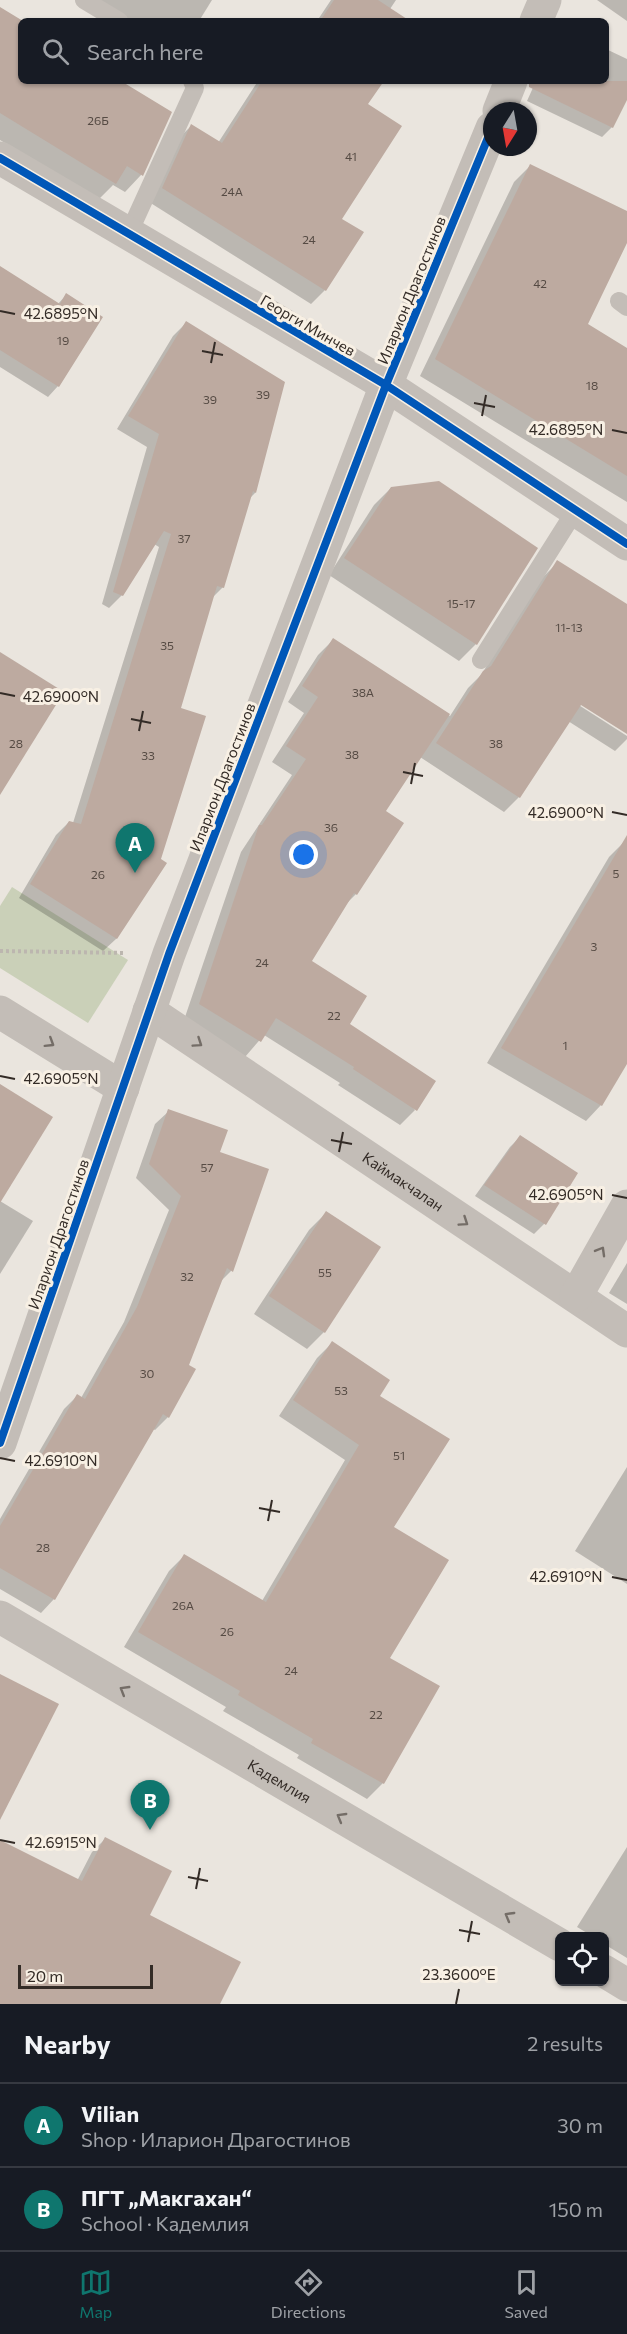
<!DOCTYPE html>
<html lang="en">
<head>
<meta charset="utf-8">
<style>
  :root { --surface:#171b24; --page:#242831; --text:#f1f3f6; --muted:#9ea1a6; --line:#363941; --accent:#0f766e }
  body { margin:0; font-family:Commissioner,sans-serif; background:var(--page); color:var(--text) }
  .controls { position:absolute; right:18px; bottom:18px; display:grid; overflow:hidden; border-radius:9px; box-shadow:0 2px 4px #0004 }
  .controls button { width:54px; height:54px; display:grid; place-items:center; padding:0; border:0; border-bottom:2px solid var(--line); background:var(--surface); color:var(--text); font:30px sans-serif }
  .compass { position:absolute; left:483px; top:102px; width:54px; height:54px; border-radius:50%; background:var(--surface); box-shadow:0 2px 4px #0004; rotate:191deg }
  .scale { position:absolute; left:18px; bottom:15px; width:135px; box-sizing:border-box; padding-left:6px; border:3px solid #332b26; border-top:0; font-size:16px; line-height:21px; white-space:nowrap; color:#332b26; -webkit-text-stroke:4px #f8f0e4; paint-order:stroke }
  .you { position:absolute; left:304px; top:855px; width:21px; height:21px; margin:-15px; border:4px solid #fff; border-radius:50%; background:#1a73e8; box-shadow:0 0 0 9px #1a73e833 }
  .badge { display:grid; place-items:center; width:39px; height:39px; border-radius:50%; background:var(--accent); color:#fff; font-size:20px; font-weight:700 }
  .pin { position:absolute; translate:-50% -50px; filter:drop-shadow(0 2px 3px #0008) }
  .pin::after { content:''; position:absolute; top:32px; width:21px; height:18px; background:inherit; clip-path:polygon(0 0,100% 0,50% 100%) }
  .list { margin:0; padding:0; list-style:none }
  h2 { display:flex; justify-content:space-between; align-items:center; height:78px; margin:0; padding:0 24px; font-size:26px }
  h2 small { font-size:20px; font-weight:400; color:var(--muted) }
  .list li { display:grid; grid-template-columns:39px 1fr auto; gap:18px; align-items:center; box-sizing:border-box; height:84px; padding:0 24px; border-top:2px solid var(--line) }
  .list b { display:block; font-size:22px; white-space:nowrap }
  .list p { margin:0; font-size:20px; white-space:nowrap; color:var(--muted) }
  .list em { font-size:20px; font-style:normal; color:var(--muted) }
  .icon { flex:none; width:33px; height:33px; fill:none; stroke:currentColor; stroke-width:2; stroke-linecap:round; stroke-linejoin:round }
  .map { position:relative; flex:none; width:627px; height:2004px; overflow:hidden }
  .search { position:absolute; background:var(--surface); box-shadow:0 2px 4px #0004; left:18px; right:18px; top:18px; height:66px; display:flex; align-items:center; gap:15px; box-sizing:border-box; padding:0 21px; border-radius:9px; color:var(--muted); font-size:22px }
  .sheet { height:246px; background:var(--surface) }
  nav { display:flex; justify-content:space-around; align-items:center; box-sizing:border-box; height:84px; border-top:2px solid var(--line); background:var(--surface); font-size:16px; color:var(--muted) }
  nav a { display:grid; justify-items:center; gap:3px }
  nav .on { color:var(--accent) }
  .map>svg:first-child { display:block }
  .green { fill:#cad0b8 }
  .shadow { fill:#0003 }
  .building { fill:#bdaaa0 }
  .lines { fill:none; stroke-linecap:round; stroke-linejoin:round }
  .path { stroke:#bcb6af; stroke-width:4; stroke-dasharray:3 3; stroke-linecap:butt }
  .lane { stroke:#c3bdb7; stroke-width:18 }
  .street { stroke:#c3bdb7; stroke-width:33 }
  .cycleway-casing { stroke:#f8f0e4; stroke-width:11 }
  .cycleway { stroke:#0057b8; stroke-width:8 }
  .oneway { stroke:#746d67 }
  .ticks { fill:none; stroke:#332b26; stroke-width:2 }
  .labels { text-anchor:middle; dominant-baseline:central; stroke-width:6; stroke-linejoin:round; paint-order:stroke }
  .number-label { font-size:12px; fill:#564b44 }
  .street-label { font-size:15px; fill:#332b26; stroke:#f8f0e4 }
  .ticks-label { font-size:15px; text-anchor:middle; fill:#332b26; stroke:#f8f0e4; stroke-width:6; stroke-linejoin:round; paint-order:stroke }
</style>
</head>
<body>
<div class="map">
<svg width="627" height="2004" viewBox="0 0 627 2004">
  <rect width="100%" height="100%" fill="#eae5de"/>
  <polygon class="green" points="12,887 128,960 88,1023 0,968 0,906"/>
  <g class="shadow">
    <polygon points="92,0 212,0 199,21 126,21"/>
    <polygon points="331,0 396,0 390,9 407,21 317,21"/>
    <polygon points="597,0 627,0 627,21"/>
    <polygon points="0,9 21,22 21,81 118,81 170,113 141,175 125,192 113,185 98,200 0,140"/>
    <polygon points="606,49 627,59 627,96 612,127 602,137 527,101 536,81 606,81"/>
    <polygon points="258,81 382,81 366,105 325,290 311,304 149,202 177,140 191,126 218,143"/>
    <polygon points="530,166 627,212 627,239 586,324 627,350 627,502 420,376 514,182"/>
    <polygon points="0,268 58,304 66,295 58,386 48,397 0,367"/>
    <polygon points="186,323 284,383 255,493 249,499 223,587 211,599 179,709 160,860 164,863 116,939 103,951 19,898 56,835 69,822 73,823 159,547 154,544 122,595 109,608 102,604 147,447 117,429 173,336"/>
    <polygon points="391,488 476,644 459,661 329,575 374,505"/>
    <polygon points="558,562 627,606 627,732 575,699 574,702 627,736 627,739 615,751 568,721 519,797 504,812 420,757 384,812 356,894 343,907 310,961 347,1025 415,1110 400,1125 338,1085 340,1083 264,1035 245,1057 184,1020 241,852 292,775 272,762 304,713 288,702 318,655 333,640 450,716 468,688 481,675 543,577"/>
    <polygon points="624,842 627,844 627,1061 601,1105 586,1121 487,1063 609,857"/>
    <polygon points="169,1111 218,1153 267,1170 231,1271 220,1282 168,1417 155,1430 153,1429 54,1599 41,1613 0,1589 0,1519 64,1409 77,1396 81,1398 124,1322 169,1210 136,1178 155,1124"/>
    <polygon points="520,1137 576,1173 544,1224 534,1234 475,1196 510,1147"/>
    <polygon points="0,1201 33,1221 0,1274"/>
    <polygon points="326,1213 324,1332 307,1349 254,1314 309,1230"/>
    <polygon points="627,1263 627,1304 609,1293"/>
    <polygon points="332,1343 378,1396 392,1528 383,1783 367,1799 297,1758 299,1755 223,1711 226,1707 124,1647 169,1571 184,1556 262,1601 345,1460 279,1416 317,1358"/>
    <polygon points="627,1467 627,1584 575,1551"/>
    <polygon points="105,1839 148,1916 218,2004 0,2004 0,1842 77,1881 92,1852"/>
    <polygon points="627,1847 627,1958 604,1944 604,1936 592,1936 577,1927"/>
  </g>
  <g class="building">
    <polygon points="334,0 378,0 410,21 320,21"/>
    <polygon points="0,7 23,21 21,21 21,81 121,81 172,112 143,176 127,166 116,184 0,113"/>
    <polygon points="262,81 384,81 368,104 402,126 342,219 364,232 326,291 162,188 191,124 222,143"/>
    <polygon points="529,81 627,81 627,100 613,128 529,87"/>
    <polygon points="530,164 627,211 627,243 588,324 627,348 627,476 435,359"/>
    <polygon points="0,266 60,304 66,293 103,317 59,387 0,350"/>
    <polygon points="186,321 285,382 256,493 253,491 224,588 217,586 181,708 206,716 161,859 167,863 117,939 30,884 69,821 81,824 171,534 164,531 123,596 113,592 159,434 128,416"/>
    <polygon points="439,481 538,548 477,645 344,558 391,487"/>
    <polygon points="557,560 627,604 627,734 581,705 520,798 436,743 483,671 491,666"/>
    <polygon points="333,638 450,714 386,811 404,823 357,895 354,893 312,961 367,996 350,1024 436,1081 417,1111 353,1069 354,1067 276,1018 261,1042 199,1004 259,825 262,825 306,759 286,746 318,697 302,686"/>
    <polygon points="0,652 64,692 0,795"/>
    <polygon points="627,835 627,1064 602,1106 501,1048"/>
    <polygon points="0,1084 53,1117 0,1203"/>
    <polygon points="168,1109 228,1130 220,1152 269,1169 233,1272 227,1268 189,1365 196,1369 169,1418 163,1414 55,1600 0,1568 0,1526 77,1394 85,1399 137,1307 181,1196 149,1164"/>
    <polygon points="520,1135 578,1173 546,1225 484,1185"/>
    <polygon points="326,1211 381,1247 325,1333 269,1296"/>
    <polygon points="332,1341 390,1380 380,1396 450,1439 394,1527 449,1560 390,1658 440,1686 384,1784 311,1743 313,1739 238,1695 240,1691 138,1632 184,1554 266,1602 359,1445 293,1400"/>
    <polygon points="0,1674 59,1704 0,1820"/>
    <polygon points="105,1837 172,1871 150,1915 241,1962 220,2004 0,2004 0,1840 82,1881"/>
  </g>
  <g class="lines">
    <polyline class="path" points="0,951 126,953"/>
    <g class="lane">
      <polyline points="84,0 119,21"/>
      <polyline points="128,235 195,88 192,81"/>
      <polyline points="619,301 627,307"/>
      <polyline points="481,660 575,511"/>
    </g>
    <g class="street">
      <polyline points="536,21 545,0"/>
      <polyline points="499,111 511,81"/>
      <polyline points="0,158 386,385 627,544"/>
      <path id="s1" d="M149,1011L627,1331"/>
      <polyline points="0,1012 123,1088"/>
      <polyline points="576,1296 627,1206"/>
      <polyline points="0,1443 169,954 386,385 492,128"/>
      <path id="s2" d="M0,1617L560,1945"/>
      <polyline points="604,1971 627,1985"/>
    </g>
    <defs>
      <g id="cycleway">
        <polyline points="0,158 386,385 627,544"/>
        <polyline points="0,1443 169,954 386,385 492,128"/>
      </g>
    </defs>
    <use href="#cycleway" class="cycleway-casing"/>
    <use href="#cycleway" class="cycleway"/>
  </g>
  <defs><path id="oneway-chevron" d="M-2-3.5L2.5 0L-2 3.5" fill="none" stroke-width="1.6" stroke-linecap="round" stroke-linejoin="round" transform="scale(1.5)"/></defs>
  <g class="oneway">
    <use href="#oneway-chevron" transform="translate(50 1043) rotate(32)"/>
    <use href="#oneway-chevron" transform="translate(198 1043) rotate(34)"/>
    <use href="#oneway-chevron" transform="translate(464 1222) rotate(34)"/>
    <use href="#oneway-chevron" transform="translate(601 1251) rotate(-60)"/>
    <use href="#oneway-chevron" transform="translate(124 1690) rotate(-149)"/>
    <use href="#oneway-chevron" transform="translate(341 1817) rotate(-150)"/>
    <use href="#oneway-chevron" transform="translate(509 1916) rotate(-150)"/>
  </g>
  <path class="ticks" d="M0,311L15,314M202,351L223,355M211,363L215,342M474,403L495,407M482,416L486,395M612,430L627,433M0,693L15,696M131,719L151,723M139,731L143,711M403,772L423,776M411,784L415,763M612,812L627,815M0,1076L15,1079M331,1140L352,1144M339,1152L343,1132M612,1195L627,1198M0,1458L15,1461M259,1508L280,1512M268,1521L272,1500M612,1577L627,1580M0,1840L15,1843M188,1877L208,1881M196,1889L200,1868M459,1930L480,1934M468,1942L472,1921M456,2004L459,1989"/>
  <g class="labels">
    <g class="number-label">
      <text x="98" y="120">26Б</text>
      <text x="351" y="156">41</text>
      <text x="232" y="191">24А</text>
      <text x="309" y="239">24</text>
      <text x="540" y="283">42</text>
      <text x="63" y="340">19</text>
      <text x="592" y="385">18</text>
      <text x="263" y="394">39</text>
      <text x="210" y="399">39</text>
      <text x="184" y="538">37</text>
      <text x="461" y="603">15-17</text>
      <text x="569" y="627">11-13</text>
      <text x="167" y="645">35</text>
      <text x="363" y="692">38А</text>
      <text x="16" y="743">28</text>
      <text x="496" y="743">38</text>
      <text x="352" y="754">38</text>
      <text x="148" y="755">33</text>
      <text x="331" y="827">36</text>
      <text x="616" y="873">5</text>
      <text x="98" y="874">26</text>
      <text x="594" y="946">3</text>
      <text x="262" y="962">24</text>
      <text x="334" y="1015">22</text>
      <text x="565" y="1045">1</text>
      <text x="207" y="1167">57</text>
      <text x="325" y="1272">55</text>
      <text x="187" y="1276">32</text>
      <text x="147" y="1373">30</text>
      <text x="341" y="1390">53</text>
      <text x="399" y="1455">51</text>
      <text x="43" y="1547">28</text>
      <text x="183" y="1605">26А</text>
      <text x="227" y="1631">26</text>
      <text x="291" y="1670">24</text>
      <text x="376" y="1714">22</text>
    </g>
    <g class="street-label">
      <text transform="translate(411 290) rotate(-68)">Иларион Драгостинов</text>
      <text transform="translate(308 325) rotate(30)">Георги Минчев</text>
      <text transform="translate(222 777) rotate(-69)">Иларион Драгостинов</text>
      <text stroke="none"><textPath href="#s1" startOffset="306">Каймакчалан</textPath></text>
      <text transform="translate(58 1234) rotate(-71)">Иларион Драгостинов</text>
      <text stroke="none"><textPath href="#s2" startOffset="324">Кадемлия</textPath></text>
    </g>
  </g>
  <g class="ticks-label">
    <text x="61" y="319">42.6895°N</text>
    <text x="566" y="435">42.6895°N</text>
    <text x="61" y="702">42.6900°N</text>
    <text x="566" y="818">42.6900°N</text>
    <text x="61" y="1084">42.6905°N</text>
    <text x="566" y="1200">42.6905°N</text>
    <text x="61" y="1466">42.6910°N</text>
    <text x="566" y="1582">42.6910°N</text>
    <text x="61" y="1848">42.6915°N</text>
    <text x="459" y="1980">23.3600°E</text>
  </g>
</svg>
<div class="controls">
<button><svg class="icon" aria-label="locate" viewBox="0 0 24 24"><circle cx="12" cy="12" r="6"/><path d="M12 2v4M12 18v4M2 12h4M18 12h4"/></svg></button>
</div>
<svg class="compass" viewBox="-18 -18 36 36"><path d="M0-13l5 13h-10z" fill="#e53935"/><path d="M0 13l5-13h-10z" fill="#9ea1a6"/></svg>
<div class="scale">20 m</div>
<div class="you"></div>
<div class="pin badge" style="left:135px;top:873px">A</div>
<div class="pin badge" style="left:150px;top:1830px">B</div>
<div class="search"><svg class="icon" aria-label="search" viewBox="0 0 24 24"><circle cx="10" cy="10" r="6"/><path d="M15 15l6 6"/></svg>Search here</div>
</div>
<section class="sheet">
<h2>Nearby<small>2 results</small></h2>
<ul class="list">
<li><span class="badge">A</span><div><b>Vilian</b><p>Shop · Иларион Драгостинов</p></div><em>30 m</em></li>
<li><span class="badge">B</span><div><b>ПГТ „Макгахан“</b><p>School · Кадемлия</p></div><em>150 m</em></li>
</ul>
</section>
<nav>
<a class="on"><svg class="icon" aria-label="map" viewBox="0 0 24 24"><path d="M3 6l6-2 6 2 6-2v14l-6 2-6-2-6 2zM9 4v14M15 6v14"/></svg>Map</a>
<a><svg class="icon" aria-label="directions" viewBox="0 0 24 24"><path d="M12 3l9 9-9 9-9-9zM9 14v-3h6M13 9l2 2-2 2"/></svg>Directions</a>
<a><svg class="icon" aria-label="saved" viewBox="0 0 24 24"><path d="M7 4h10v16l-5-4-5 4z"/></svg>Saved</a>
</nav>
</body>
</html>
